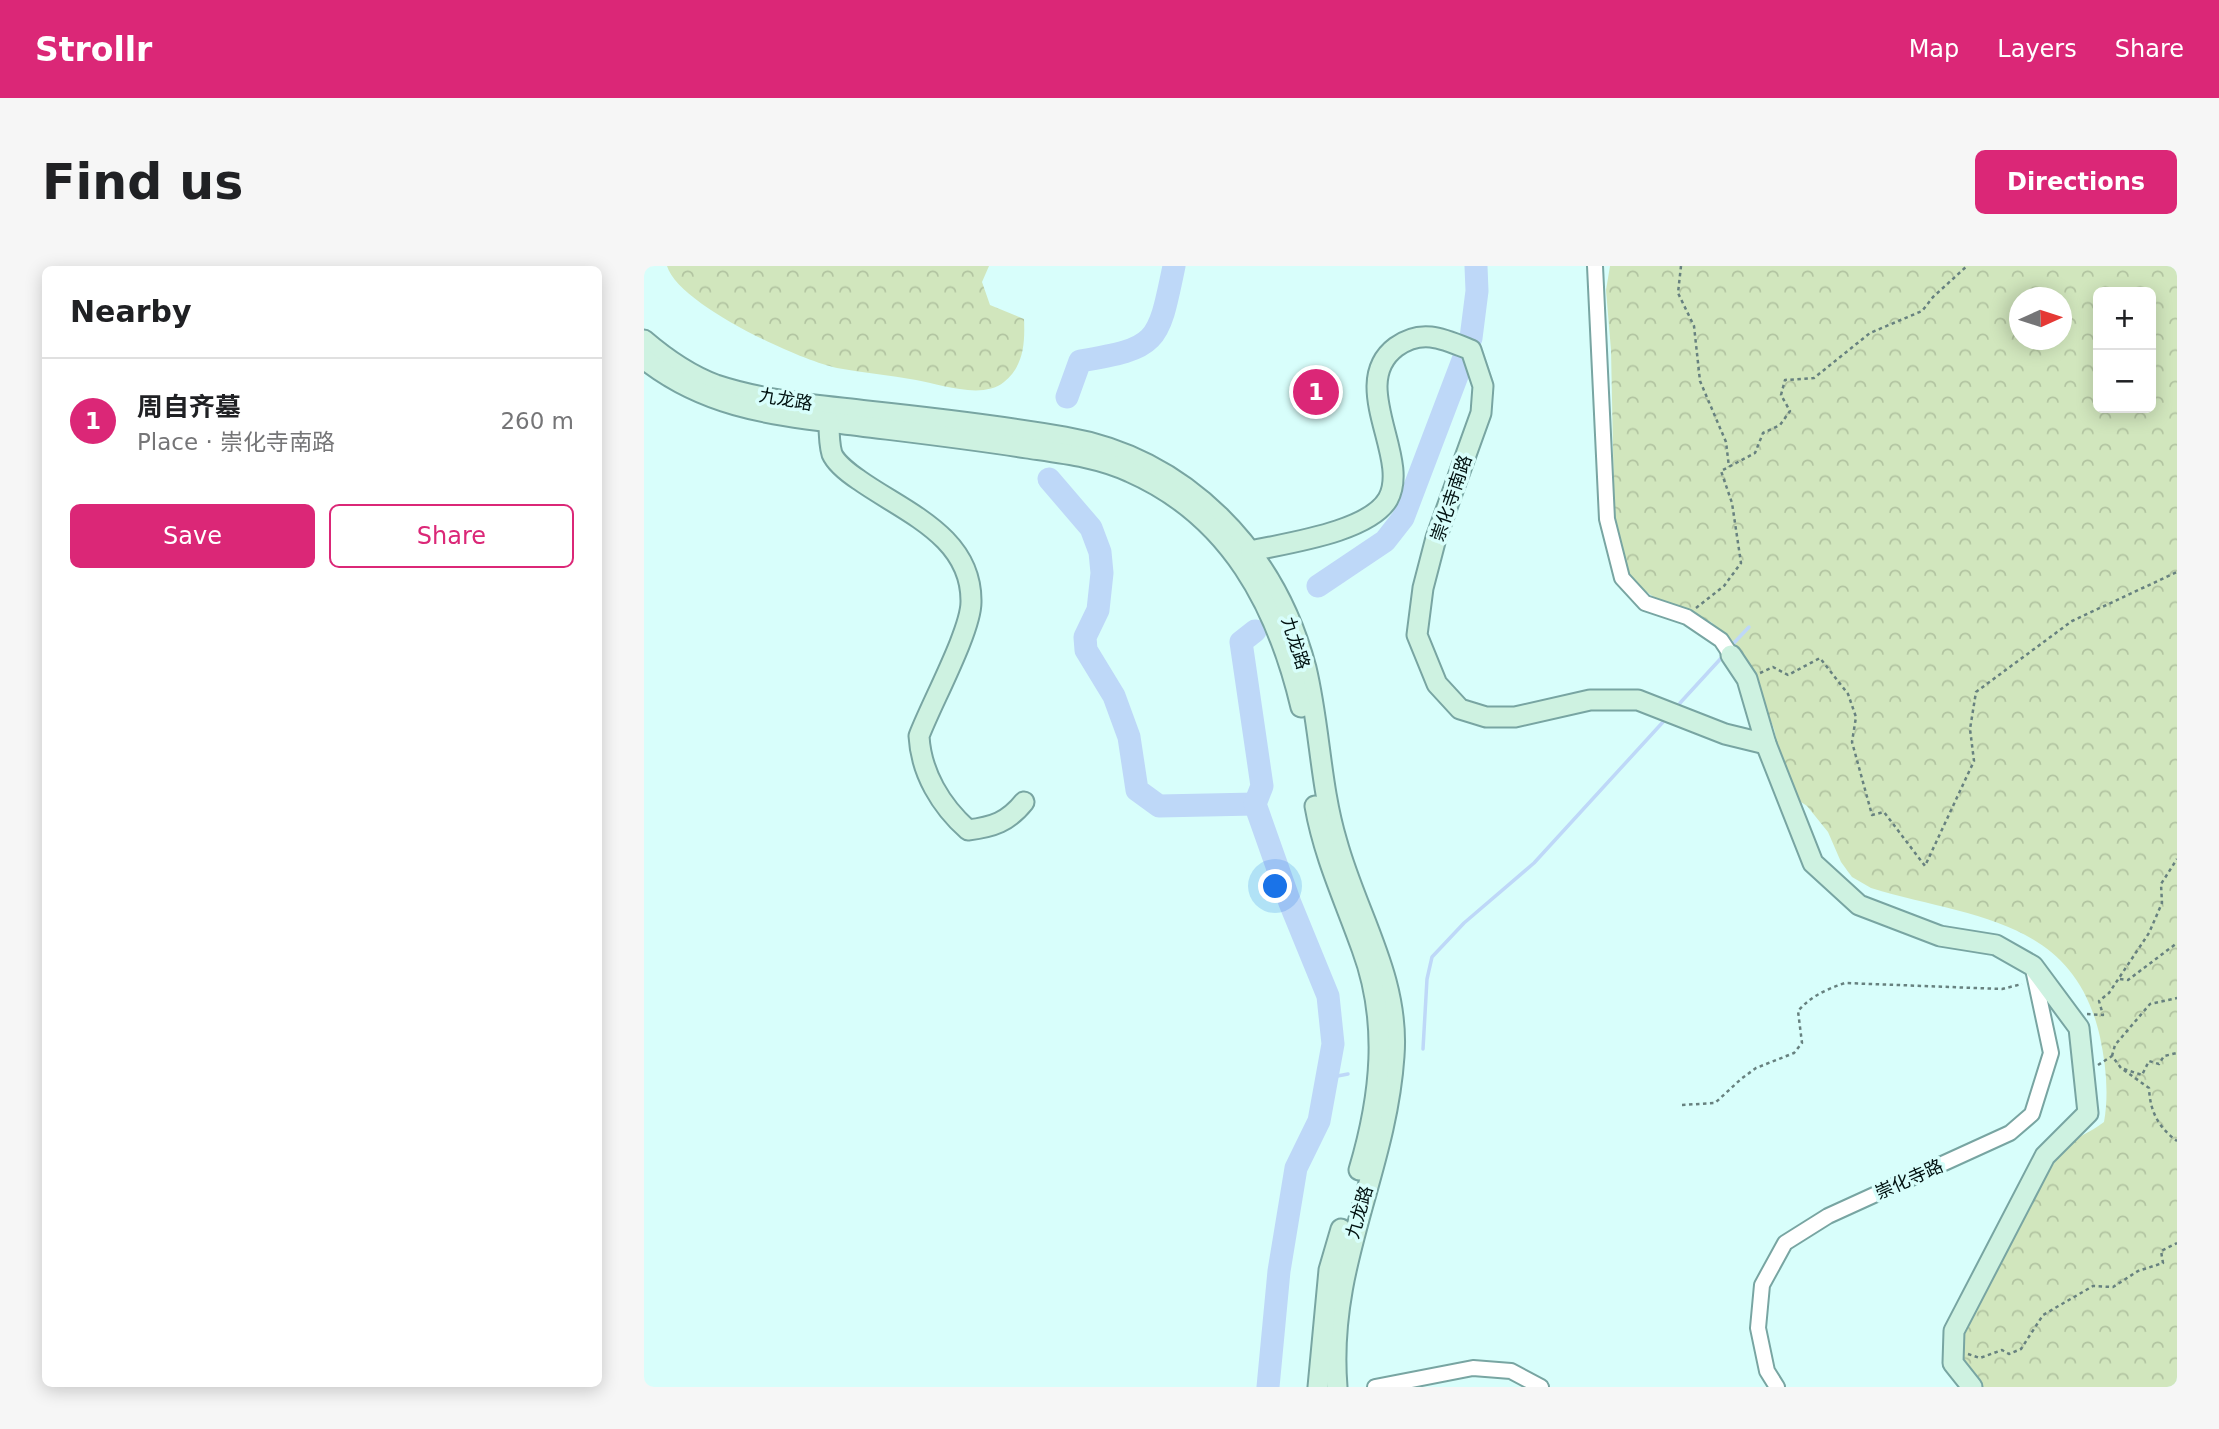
<!DOCTYPE html>
<html lang="en">
<head>
<meta charset="utf-8">
<style>
  :root { --surface:#fff; --page:#f6f6f6; --text:#202124; --muted:#757577; --line:#e0e0e0; --accent:#db2777 }
  body { margin:0; font-family:"DejaVu Sans","Noto Sans SC",sans-serif; background:var(--page); color:var(--text) }
  .controls { position:absolute; right:21px; top:21px; display:grid; overflow:hidden; border-radius:10px; box-shadow:0 4px 18px #0003 }
  .controls button { width:63px; height:63px; display:grid; place-items:center; padding:0; border:0; border-bottom:2px solid var(--line); background:var(--surface); color:var(--text); font:35px sans-serif }
  .compass { position:absolute; left:1365px; top:21px; width:63px; height:63px; border-radius:50%; background:var(--surface); box-shadow:0 4px 18px #0003; rotate:87deg }
  .you { position:absolute; left:632px; top:621px; width:24px; height:24px; margin:-18px; border:5px solid #fff; border-radius:50%; background:#1a73e8; box-shadow:0 0 0 10px #1a73e833 }
  .badge { display:grid; place-items:center; width:46px; height:46px; border-radius:50%; background:var(--accent); color:#fff; font-size:23px; font-weight:700 }
  .pin { position:absolute; translate:-50% -50%; border:4px solid #fff; box-shadow:0 2px 7px #0006 }
  .list { margin:0; padding:0; list-style:none }
  h2 { display:flex; justify-content:space-between; align-items:center; height:91px; margin:0; padding:0 28px; font-size:30px }
  h2 small { font-size:23px; font-weight:400; color:var(--muted) }
  .list li { display:grid; grid-template-columns:46px 1fr auto; gap:21px; align-items:center; box-sizing:border-box; height:126px; padding:0 28px; border-top:2px solid var(--line) }
  .list b { display:block; font-size:26px; white-space:nowrap }
  .list p { margin:0; font-size:23px; white-space:nowrap; color:var(--muted) }
  .list em { font-size:23px; font-style:normal; color:var(--muted) }
  .actions { display:flex; gap:14px; padding:21px 28px }
  .actions a { flex:1; padding:16px 0; border:2px solid var(--accent); border-radius:10px; text-align:center; font-size:24px; color:var(--accent) }
  .actions .main { background:var(--accent); color:#fff }
  .map { position:relative; flex:none; width:1533px; height:1121px; overflow:hidden; border-radius:10px }
  header { display:flex; align-items:center; gap:42px; box-sizing:border-box; height:98px; padding:0 35px; background:var(--accent); color:#fff }
  header strong { font-size:33px }
  nav { display:flex; gap:38px; margin-inline-start:auto; font-size:24px }
  .intro { display:flex; align-items:center; justify-content:space-between; box-sizing:border-box; height:168px; padding:0 42px }
  h1 { margin:0; font-size:49px }
  .button { padding:18px 32px; border-radius:10px; background:var(--accent); color:#fff; font-size:24px; font-weight:700 }
  main { display:flex; gap:42px; padding:0 42px }
  aside { flex:1; background:var(--surface); border-radius:10px; box-shadow:0 4px 18px #0003 }
  .map>svg:first-child { display:block }
  .forest { fill:url(#forest-crowns); fill-rule:evenodd }
  .lines { fill:none; stroke-linecap:round; stroke-linejoin:round }
  .stream { stroke:#bed8f8; stroke-width:3.5 }
  .river { stroke:#bed8f8; stroke-width:23 }
  .street-casing { stroke:#78a5a2; stroke-width:18 }
  .secondary-casing { stroke:#78a5a2; stroke-width:23 }
  .path { stroke:#67817f; stroke-width:2.5; stroke-dasharray:3.5 3.5; stroke-linecap:butt }
  .street { stroke:#fff; stroke-width:14 }
  .secondary { stroke:#cef2e1; stroke-width:19 }
  .labels { text-anchor:middle; dominant-baseline:central; stroke-width:7; stroke-linejoin:round; paint-order:stroke }
  .street-label { font-size:18px; fill:#011110; stroke:#d8fefb }
</style>
</head>
<body>
<header>
<strong>Strollr</strong>
<nav><a>Map</a><a>Layers</a><a>Share</a></nav>
</header>
<div class="intro"><h1>Find us</h1><a class="button">Directions</a></div>
<main>
<aside>
<h2>Nearby<small></small></h2>
<ul class="list">
<li><span class="badge">1</span><div><b>周自齐墓</b><p>Place · 崇化寺南路</p></div><em>260 m</em></li>
</ul>
<div class="actions"><a class="main">Save</a><a>Share</a></div>
</aside>
<div class="map">
<svg width="1533" height="1121" viewBox="0 0 1533 1121">
  <defs>
    <pattern id="forest-crowns" width="20" height="18" patternUnits="userSpaceOnUse" patternTransform="scale(1.75)"><rect width="20" height="18" fill="#d1e6bd"/><path d="M2 6a3 3 0 1 1 6 0M12 15a3 3 0 1 1 6 0" fill="none" stroke="#b2c4a1"/></pattern>
  </defs>
  <rect width="100%" height="100%" fill="#d8fefb"/>
  <g class="forest">
    <path d="M23,0H345L338,16L346,39L380,53C381,77 380,100 360,116C338,134 296,118 272,114C246,109 219,107 193,102C154,94 34,38 23,0Z"/>
    <path d="M966,0H1533V1121H1319L1315,1044L1417,884C1431,871 1446,867 1460,856C1465,828 1462,799 1456,771C1429,650 1324,652 1227,622L1208,611L1197,596L1184,566L1163,540L1151,532L1139,504L1130,463L1117,429L1090,376L1067,356L1011,332L977,307L971,282L967,84L962,24ZM1454,26H1507V142H1454ZM1376,32H1418V74H1376Z"/>
  </g>
  <g class="lines">
    <g class="stream">
      <polyline points="1087,380 1105,361"/>
      <polyline points="1036,437 1080,389"/>
      <polyline points="779,783 783,713 788,691 820,657 890,597 1019,456"/>
      <polyline points="683,812 704,808"/>
    </g>
    <g class="river">
      <polyline points="827,72 833,25 832,0"/>
      <path d="M423,131L436,95C514,82 514,78 530,0"/>
      <polyline points="405,213 447,262 456,286 458,307 454,344 441,371 442,384 470,430 485,471 493,524 515,540 611,538"/>
      <polyline points="674,320 741,275 759,252 819,94"/>
      <polyline points="611,365 597,376 618,520 611,538 646,637 684,730 689,778 675,855 652,902 635,1005 624,1121"/>
    </g>
    <defs>
      <g id="street">
        <polyline points="951,0 963,253 978,312 1001,337 1043,351 1077,374 1087,389"/>
        <polyline points="731,1121 829,1102 867,1105 897,1121"/>
        <polyline points="1133,1121 1123,1105 1114,1062 1118,1019 1141,977 1184,950 1366,867 1388,848 1407,787 1389,703"/>
      </g>
      <g id="secondary">
        <path d="M0,74C21,92 45,109 72,119C120,135 173,139 223,145C289,152 356,160 421,171C543,192 631,285 662,402C676,460 676,520 693,576C713,649 756,712 750,790C742,908 683,998 693,1121"/>
        <path d="M0,93C58,139 121,148 193,157C256,165 320,172 383,182C417,187 454,191 486,206C586,250 633,340 657,441"/>
        <path d="M185,156C185,167 185,178 188,188C192,197 206,208 215,214C260,246 328,270 327,336C327,365 287,438 275,470C277,507 297,540 324,564C349,561 364,556 380,536"/>
        <path d="M607,285C643,277 725,266 744,233C767,191 703,118 752,81C778,62 800,73 827,84L839,120L837,147L792,272L779,322L773,369L793,418L816,443L842,451H871L946,434H994L1081,468L1122,478"/>
        <polyline points="1087,389 1103,413 1122,478 1169,597 1215,639 1296,670 1352,679 1389,700 1435,762 1444,847 1401,890 1310,1065 1309,1097 1328,1121"/>
        <path d="M671,540C680,591 701,635 718,683C745,756 737,830 715,904"/>
        <polyline points="674,1121 685,1004 697,963"/>
      </g>
    </defs>
    <use href="#street" class="street-casing"/>
    <use href="#secondary" class="secondary-casing"/>
    <g class="path">
      <polyline points="1037,0 1034,27 1050,60 1056,115 1082,176 1085,201"/>
      <polyline points="1052,342 1080,320 1097,297 1088,237 1077,205 1111,187 1119,167 1136,159 1146,145 1137,129 1141,114 1170,112 1226,67 1278,45 1289,31 1323,0"/>
      <polyline points="1116,407 1129,401 1144,409 1176,392 1204,428 1212,451 1208,476 1228,549 1240,546 1281,600 1330,495 1326,463 1332,426 1428,355 1533,306"/>
      <polyline points="1476,713 1484,714 1533,677"/>
      <polyline points="1443,748 1459,749 1455,735 1465,727 1505,667 1518,637 1517,618 1533,593"/>
      <polyline points="1468,790 1471,779 1506,738 1533,732"/>
      <path d="M1454,799L1468,790L1477,802L1505,822C1506,845 1514,861 1533,875"/>
      <polyline points="1480,803 1498,809 1505,795 1515,798 1520,790 1533,787"/>
      <path d="M1038,839L1071,837L1097,813L1112,802L1150,787L1158,777L1154,745C1167,730 1183,723 1201,717L1358,723L1378,718"/>
      <polyline points="1324,1088 1336,1092 1358,1084 1365,1088 1377,1083 1399,1049 1449,1020 1469,1021 1494,1005 1519,997 1517,985 1533,977"/>
    </g>
    <use href="#street" class="street"/>
    <use href="#secondary" class="secondary"/>
  </g>
  <g class="labels">
    <g class="street-label">
      <text transform="translate(142 133) rotate(10)">九龙路</text>
      <text transform="translate(807 232) rotate(-71)">崇化寺南路</text>
      <text transform="translate(652 377) rotate(72)">九龙路</text>
      <text transform="translate(1265 913) rotate(-24)">崇化寺路</text>
      <text transform="translate(715 946) rotate(-74)">九龙路</text>
    </g>
  </g>
</svg>
<div class="controls">
<button>+</button>
<button>−</button>
</div>
<svg class="compass" viewBox="-18 -18 36 36"><path d="M0-13l5 13h-10z" fill="#e53935"/><path d="M0 13l5-13h-10z" fill="#757577"/></svg>
<div class="you"></div>
<div class="pin badge" style="left:672px;top:126px">1</div>
</div>
</main>
</body>
</html>
